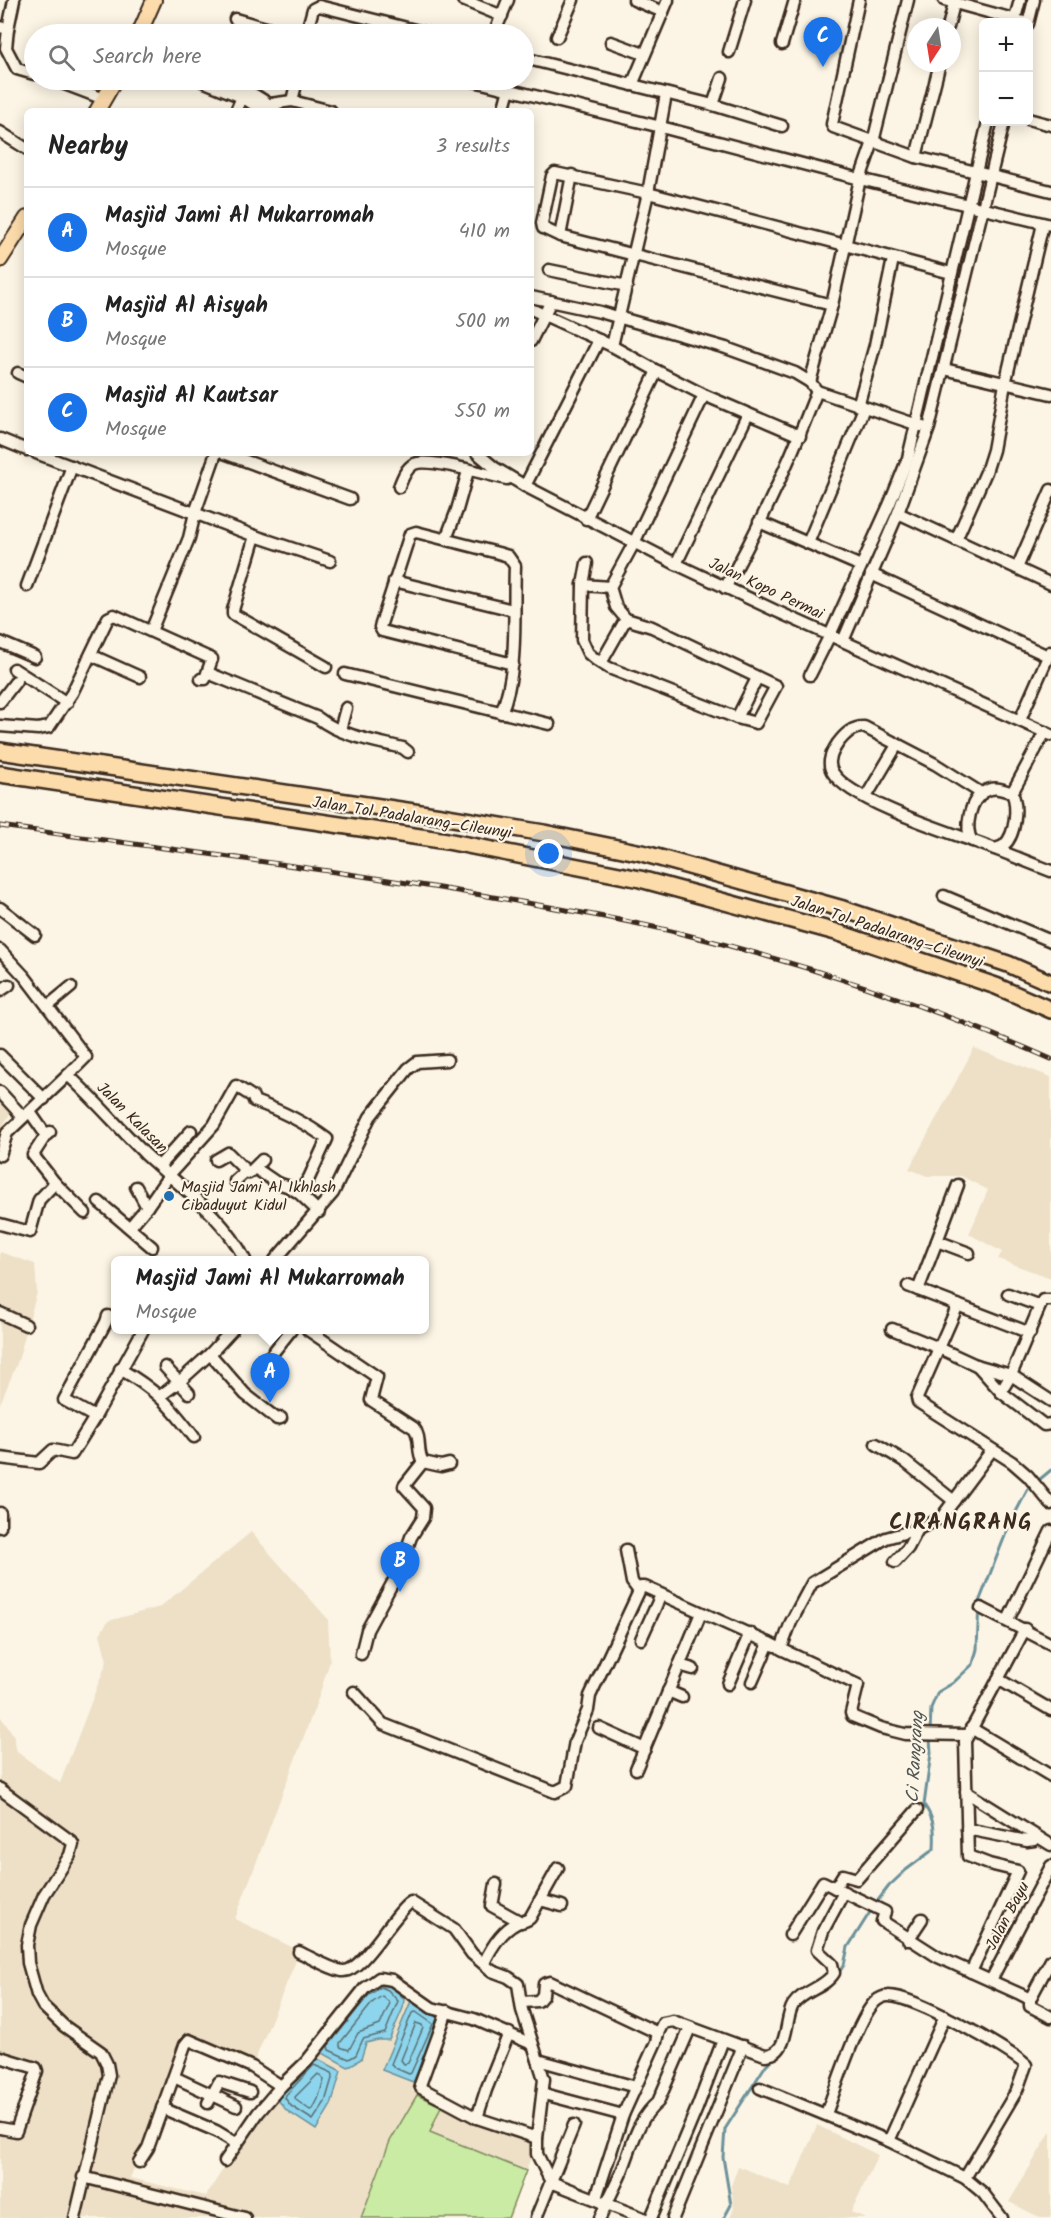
<!DOCTYPE html>
<html lang="en">
<head>
<meta charset="utf-8">
<style>
  :root { --surface:#fff; --page:#f6f6f6; --text:#222; --muted:#767676; --line:#e0e0e0; --accent:#1a73e8 }
  body { margin:0; font-family:Kalam,sans-serif; background:var(--page); color:var(--text) }
  .controls { position:absolute; right:18px; top:18px; display:grid; overflow:hidden; border-radius:9px; box-shadow:0 3px 15px #0003 }
  .controls button { width:54px; height:54px; display:grid; place-items:center; padding:0; border:0; border-bottom:2px solid var(--line); background:var(--surface); color:var(--text); font:30px sans-serif }
  .compass { position:absolute; left:907px; top:18px; width:54px; height:54px; border-radius:50%; background:var(--surface); box-shadow:0 3px 15px #0003; rotate:192deg }
  .you { position:absolute; left:549px; top:854px; width:21px; height:21px; margin:-15px; border:4px solid #fff; border-radius:50%; background:#1a73e8; box-shadow:0 0 0 9px #1a73e833 }
  .badge { display:grid; place-items:center; width:39px; height:39px; border-radius:50%; background:var(--accent); color:#fff; font-size:20px; font-weight:700 }
  .pin { position:absolute; translate:-50% -50px; filter:drop-shadow(0 2px 3px #0008) }
  .pin::after { content:''; position:absolute; top:32px; width:21px; height:18px; background:inherit; clip-path:polygon(0 0,100% 0,50% 100%) }
  .popup { position:absolute; left:111px; top:1256px; width:318px; height:78px; box-sizing:border-box; display:grid; place-content:center; border-radius:9px; background:var(--surface); filter:drop-shadow(0 2px 4px #0005); font-size:20px; white-space:nowrap; color:var(--muted) }
  .popup b { font-size:22px; color:var(--text) }
  .popup::after { content:''; position:absolute; left:50%; top:100%; margin-left:-12px; border:12px solid transparent; border-top-color:var(--surface) }
  .list { margin:0; padding:0; list-style:none }
  h2 { display:flex; justify-content:space-between; align-items:center; height:78px; margin:0; padding:0 24px; font-size:26px }
  h2 small { font-size:20px; font-weight:400; color:var(--muted) }
  .list li { display:grid; grid-template-columns:39px 1fr auto; gap:18px; align-items:center; box-sizing:border-box; height:90px; padding:0 24px; border-top:2px solid var(--line) }
  .list b { display:block; font-size:22px; white-space:nowrap }
  .list p { margin:0; font-size:20px; white-space:nowrap; color:var(--muted) }
  .list em { font-size:20px; font-style:normal; color:var(--muted) }
  .icon { flex:none; width:33px; height:33px; fill:none; stroke:currentColor; stroke-width:2; stroke-linecap:round; stroke-linejoin:round }
  .map { position:relative; flex:none; width:1051px; height:2218px; overflow:hidden }
  .search { position:absolute; background:var(--surface); box-shadow:0 3px 15px #0003; left:24px; top:24px; width:510px; height:66px; display:flex; align-items:center; gap:15px; box-sizing:border-box; padding:0 21px; border-radius:33px; color:var(--muted); font-size:22px }
  .panel { position:absolute; background:var(--surface); box-shadow:0 3px 15px #0003; left:24px; top:108px; width:510px; height:348px; border-radius:9px }
  .map>svg:first-child { display:block }
  .built { fill:#ede0c7 }
  .green { fill:#c9eba3; stroke:#828a60; stroke-width:1.5 }
  .water { fill:#8cd5ed; stroke:#6c919a; stroke-width:1.5 }
  .lines { fill:none; stroke-linecap:round; stroke-linejoin:round }
  .shore { stroke:#5b6e71; stroke-width:1.5 }
  .stream { stroke:#6c919a; stroke-width:3 }
  .minor-casing { stroke:#3b2a1e; stroke-width:15 }
  .major-casing { stroke:#3b2a1e; stroke-width:18 }
  .highway-casing { stroke:#3b2a1e; stroke-width:20 }
  .minor { stroke:#fcf5e5; stroke-width:10 }
  .major { stroke:#fddcac; stroke-width:14 }
  .highway { stroke:#fddcac; stroke-width:15 }
  .rail-casing { stroke:#3b2a1e; stroke-width:5 }
  .rail { stroke:#fcf5e5; stroke-width:3; stroke-dasharray:9; stroke-linecap:butt }
  .poi-dot { fill:#1f6fb2; stroke:#fcf5e5; stroke-width:2 }
  .labels { text-anchor:middle; dominant-baseline:central; stroke-width:4.5; stroke-linejoin:round; paint-order:stroke }
  .street-label { font-size:16px; fill:#3b2a1e; stroke:#fcf5e5 }
  .poi-label { font-size:16px; fill:#3b2a1e; stroke:#fcf5e5; text-anchor:start }
  .water-label { font-size:18px; font-style:italic; fill:#4f5552; stroke:#fcf5e5 }
  .district-label { font-size:22px; font-weight:bold; letter-spacing:1.5px; fill:#3b2a1e; stroke:#fcf5e5 }
</style>
</head>
<body>
<div class="map">
<svg width="1051" height="2218" viewBox="0 0 1051 2218">
  <rect width="100%" height="100%" fill="#fcf5e5"/>
  <filter id="ink" filterUnits="userSpaceOnUse"><feTurbulence type="fractalNoise" baseFrequency=".0167" numOctaves="2"/><feDisplacementMap in="SourceGraphic" scale="12" xChannelSelector="R" yChannelSelector="G"/><feConvolveMatrix kernelMatrix="1 2 1 2 8 2 1 2 1" color-interpolation-filters="sRGB"/></filter>
  <g filter="url(#ink)">
    <g class="built">
      <polygon points="974,1048 1051,1077 1051,1278 998,1259 1002,1252 969,1234 988,1190 961,1176 927,1176 909,1169"/>
      <polygon points="0,1100 11,1112 0,1131"/>
      <polygon points="0,1252 35,1264 37,1292 18,1361 0,1404"/>
      <polygon points="251,1532 328,1619 330,1661 318,1699 235,1919 300,1951 252,2067 188,2041 130,2178 206,2196 250,2126 380,1978 444,2018 412,2091 536,2142 510,2218 0,2218 0,2132 16,2134 36,2068 0,2057 0,1716 13,1734 17,1752 60,1783 107,1661 100,1634 108,1621 160,1607"/>
      <polygon points="817,2125 878,2155 851,2212 866,2218 730,2218 734,2208 731,2186 738,2166 790,2188"/>
      <polygon points="1051,2131 1051,2218 1041,2218 1009,2202"/>
    </g>
    <polygon class="green" points="417,2095 441,2106 430,2132 526,2171 508,2218 361,2218 390,2141"/>
    <g class="water">
      <polygon points="382,1980 391,1985 404,1999 403,2008 389,2040 378,2040 366,2043 361,2059 348,2067 319,2051 364,1992"/>
      <polygon points="411,2001 428,2013 442,2018 413,2082 382,2070"/>
      <polygon points="314,2057 341,2071 331,2105 316,2130 287,2111 278,2100 279,2093"/>
    </g>
    <g class="lines">
      <g class="shore">
        <polygon points="381,1987 388,1990 398,2001 385,2033 363,2039 356,2055 349,2059 329,2050 328,2046 368,1996"/>
        <polygon points="382,1996 390,2003 380,2025 358,2033 349,2050 340,2047 340,2043 373,2002"/>
        <polygon points="416,2012 433,2024 411,2073 409,2074 393,2067 391,2064 412,2013"/>
        <polygon points="416,2023 422,2025 423,2028 408,2063 404,2064 401,2060"/>
        <polygon points="314,2065 332,2073 333,2075 325,2102 313,2120 291,2106 285,2098 286,2095"/>
        <polygon points="318,2074 324,2080 318,2099 313,2109 310,2110 296,2100 295,2097"/>
      </g>
      <g class="stream">
        <polyline points="930,1732 931,1708 938,1692 953,1683 973,1664 977,1649 979,1602 1010,1523 1028,1489 1051,1470"/>
        <path d="M876,1903L889,1886L906,1870L934,1849C935,1831 935,1820 924,1805L931,1753L930,1738"/>
        <polyline points="838,1974 844,1965 848,1947 872,1909"/>
        <polyline points="724,2218 731,2205 723,2157 725,2129 766,2065 776,2056"/>
      </g>
      <defs>
        <g id="minor">
          <polyline points="463,0 502,16"/>
          <polyline points="634,0 663,12"/>
          <polyline points="859,0 832,124 833,127 916,157 1051,191"/>
          <polyline points="944,0 1024,22"/>
          <polyline points="235,19 287,34"/>
          <polyline points="1014,22 1020,0"/>
          <polyline points="1028,24 1034,0"/>
          <polyline points="0,27 8,29 6,48 17,69 34,74"/>
          <polyline points="948,27 955,0"/>
          <polyline points="8,29 14,0"/>
          <polyline points="306,34 313,9 319,6 431,34"/>
          <polyline points="494,34 508,0"/>
          <polyline points="557,37 573,0"/>
          <polyline points="611,42 644,54"/>
          <polyline points="782,44 795,0"/>
          <polyline points="729,52 745,0"/>
          <polyline points="524,58 713,105 782,126"/>
          <polyline points="54,80 104,99"/>
          <polyline points="200,80 242,97 264,111"/>
          <path d="M220,80C240,87 262,96 276,111"/>
          <polyline points="470,80 661,127 860,179 1051,225"/>
          <polyline points="632,85 668,0"/>
          <polyline points="292,101 297,80"/>
          <polyline points="270,104 292,101 331,111"/>
          <polyline points="713,105 722,78"/>
          <polyline points="236,111 245,90"/>
          <polyline points="503,111 509,89"/>
          <polyline points="1028,119 1051,125"/>
          <polyline points="0,132 27,149"/>
          <polyline points="916,157 940,63"/>
          <polyline points="560,236 572,175"/>
          <polyline points="549,270 627,286"/>
          <polyline points="531,297 600,312 726,348 795,373 810,382 817,391 921,426"/>
          <polyline points="832,305 560,236 543,228 542,223 552,176 555,173 648,193 951,273"/>
          <polyline points="531,309 612,346 657,371 704,395 800,436"/>
          <polyline points="531,341 551,301"/>
          <polyline points="612,346 648,193 666,94"/>
          <polyline points="944,369 1051,394"/>
          <polyline points="18,373 27,377"/>
          <polyline points="810,382 832,305 860,179 873,142 908,0"/>
          <polyline points="858,406 875,345 893,259"/>
          <polyline points="0,439 27,450"/>
          <polyline points="36,453 255,536 330,561"/>
          <polyline points="224,453 350,499"/>
          <polyline points="477,453 495,468 525,486 676,564 776,611 1051,735"/>
          <polyline points="525,486 599,340"/>
          <path d="M399,487C402,479 406,468 414,464C429,457 488,475 507,479"/>
          <polyline points="898,513 1051,584"/>
          <polyline points="586,519 657,371"/>
          <polyline points="759,522 861,566"/>
          <polyline points="255,536 233,610 233,614 326,667"/>
          <polyline points="446,539 457,510 468,471"/>
          <polyline points="956,540 986,472 993,450 1005,384 1043,224"/>
          <polyline points="808,543 864,408"/>
          <polyline points="676,564 748,414"/>
          <polyline points="1017,568 1051,490"/>
          <polyline points="871,574 1048,656"/>
          <polyline points="394,581 513,610"/>
          <polyline points="583,585 587,563"/>
          <polyline points="27,586 72,466"/>
          <polyline points="610,587 583,585 582,640 588,653 596,660 609,668 737,718 756,723 776,686 652,627 626,619 616,607 610,587 634,543 704,395"/>
          <path d="M725,588C761,525 791,458 817,391"/>
          <polyline points="151,631 189,538 195,513 216,453"/>
          <polyline points="843,641 898,513 929,428 1004,122"/>
          <polyline points="0,642 35,657"/>
          <polyline points="91,655 140,677"/>
          <polyline points="601,663 626,619"/>
          <polyline points="14,669 67,703"/>
          <path d="M208,673L318,718C341,736 374,741 403,748L408,752"/>
          <polyline points="345,674 549,724"/>
          <polyline points="810,675 830,635 890,503 908,458 988,122"/>
          <polyline points="0,702 16,681"/>
          <path d="M501,713C519,670 513,614 515,566L508,556L498,553L416,532L410,534L380,627L382,631L513,664"/>
          <polyline points="737,718 757,678"/>
          <polyline points="1020,720 1050,652"/>
          <polyline points="0,726 38,729 49,727 72,693 108,618 114,615 212,659 205,679 201,679"/>
          <polyline points="340,730 346,708"/>
          <path d="M981,793L935,764L864,727C852,727 845,734 838,743C832,752 826,763 833,773C850,800 942,830 973,841C999,850 1025,861 1051,871"/>
          <polyline points="1012,793 1045,732"/>
          <polyline points="866,797 897,745"/>
          <path d="M972,841C964,828 970,800 984,792C993,786 1002,789 1012,793C1018,805 1016,835 1004,845C1002,847 998,848 995,849"/>
          <polyline points="944,896 1051,941"/>
          <polyline points="0,908 35,935"/>
          <polyline points="0,950 25,977 86,1057 68,1075"/>
          <polyline points="0,991 9,985"/>
          <polyline points="48,1006 71,987"/>
          <polyline points="0,1055 44,1099"/>
          <polyline points="0,1092 23,1117"/>
          <polyline points="30,1112 46,1135 50,1132"/>
          <polyline points="46,1135 33,1155 55,1183 85,1213"/>
          <path d="M0,1155L7,1133L68,1075C95,1100 119,1128 145,1154C180,1187 224,1216 245,1260"/>
          <polyline points="216,1160 228,1153 246,1171"/>
          <polyline points="159,1166 191,1131"/>
          <polyline points="255,1168 277,1183 287,1186 299,1193 319,1212"/>
          <polyline points="235,1181 246,1171 249,1173 262,1160"/>
          <polyline points="958,1185 937,1241 969,1253"/>
          <polyline points="99,1202 152,1247"/>
          <path d="M147,1207L170,1174L214,1125L236,1086L253,1097L254,1101C279,1110 306,1123 327,1139L309,1178L299,1193"/>
          <polyline points="0,1224 30,1232 39,1200 55,1183"/>
          <polyline points="130,1227 147,1207 136,1187"/>
          <polyline points="275,1260 333,1193 370,1117 408,1069 417,1062 447,1060"/>
          <polyline points="908,1286 1030,1333"/>
          <polyline points="918,1290 937,1241"/>
          <polyline points="958,1305 917,1398 918,1402 1012,1462 1028,1476 1051,1504"/>
          <polyline points="1040,1306 1043,1300 1051,1300"/>
          <polyline points="0,1313 26,1325"/>
          <polyline points="892,1329 939,1348 976,1365 1011,1375 1051,1401"/>
          <path d="M308,1330L377,1377L371,1400L414,1428C422,1438 416,1451 423,1462L404,1486L424,1508L423,1518L411,1537L399,1571L367,1630L361,1654"/>
          <polyline points="210,1354 245,1394 277,1419 281,1418"/>
          <polyline points="268,1359 291,1330"/>
          <polyline points="977,1365 1001,1392 1044,1425 1051,1424"/>
          <polyline points="165,1367 189,1393"/>
          <path d="M120,1369C155,1389 169,1404 194,1437"/>
          <polyline points="1001,1392 1011,1375 1040,1306 1008,1294"/>
          <polyline points="160,1396 179,1382 210,1354 232,1330"/>
          <polyline points="95,1417 64,1400 106,1322 108,1316"/>
          <polyline points="876,1444 904,1461 954,1501"/>
          <polyline points="0,1458 39,1463 53,1450 72,1454 95,1417 143,1330"/>
          <polyline points="423,1462 441,1466 449,1464"/>
          <polyline points="0,1513 0,1527"/>
          <polyline points="626,1550 632,1582 638,1590"/>
          <polyline points="895,1562 908,1548 918,1529"/>
          <polyline points="981,1608 1051,1644"/>
          <polyline points="1008,1620 1051,1531"/>
          <polyline points="641,1639 661,1595"/>
          <polyline points="679,1665 693,1669"/>
          <polyline points="998,1679 1051,1710"/>
          <polyline points="752,1682 769,1643 775,1646"/>
          <polyline points="728,1684 750,1633"/>
          <polyline points="668,1691 682,1697"/>
          <polyline points="354,1692 383,1724 555,1792 567,1786 575,1741 588,1710 590,1696 641,1587 645,1587 769,1643"/>
          <polyline points="599,1728 645,1749"/>
          <polyline points="971,1728 1051,1776"/>
          <polyline points="967,1735 905,1734 881,1728 852,1716 851,1713 858,1685 781,1649 791,1622 812,1583 886,1538 918,1529 941,1518 992,1450"/>
          <polyline points="636,1769 701,1613"/>
          <polyline points="0,1789 71,1841 73,1844 70,1855 44,1895 31,1925 27,1945 28,1963 37,1995 43,2006 64,2026 101,2052 107,2064 109,2075 75,2218"/>
          <polyline points="966,1792 1051,1845"/>
          <polyline points="967,1829 1027,1841 1034,1840 1038,1837"/>
          <polyline points="496,1884 492,1906 521,1922"/>
          <polyline points="835,1888 843,1875 857,1879 917,1810"/>
          <polyline points="540,1900 562,1906"/>
          <polyline points="790,1935 823,1882 885,1912 882,1921 938,1957 1020,1994 1030,1999 1030,2006 1051,2017"/>
          <polyline points="908,1940 922,1919"/>
          <path d="M299,1952C312,1958 328,1968 342,1971C362,1974 393,1913 411,1902L454,1929L472,1954L492,1971L508,1977L518,1984L522,2010L544,2079L537,2138V2154L551,2182"/>
          <path d="M484,1963C491,1948 501,1931 517,1923C522,1921 526,1922 530,1918L558,1868"/>
          <polyline points="971,1972 1018,1871 989,1864 968,1856 965,1741 1025,1629"/>
          <polyline points="991,1980 1051,1866"/>
          <polyline points="1030,1999 1051,1960"/>
          <polyline points="522,2002 538,2001 543,1995 544,1984 550,1982 658,2033 656,2042 623,2115 596,2198"/>
          <polyline points="447,2011 420,2085 421,2088 477,2118 537,2138"/>
          <path d="M658,2033L663,2023L673,2021L765,2055C790,2055 784,2019 793,2005C802,1991 825,1988 834,1973L832,1964L817,1950L823,1931L844,1892"/>
          <polyline points="0,2057 36,2068 37,2071 16,2131 0,2128"/>
          <polyline points="538,2060 636,2087"/>
          <polyline points="174,2077 236,2106"/>
          <polyline points="760,2088 889,2141 965,2178 983,2193 1002,2218"/>
          <polyline points="544,2094 623,2115"/>
          <polyline points="208,2103 219,2082 250,2092"/>
          <polyline points="162,2108 216,2131 236,2143"/>
          <path d="M826,2114C835,2090 859,2015 876,2001C878,1999 884,1996 888,1996C912,1995 1008,2048 1026,2065L1017,2090L965,2178"/>
          <polyline points="477,2118 486,2090 509,2033"/>
          <polyline points="889,2141 945,2016"/>
          <polyline points="225,2161 258,2113 281,2086 306,2062 365,1988 379,1978 392,1980 432,2008 474,2019 532,2044"/>
          <polyline points="139,2162 148,2148 185,2045 189,2040 252,2067 281,2086"/>
          <polyline points="83,2177 245,2218"/>
          <polyline points="551,2182 643,2218"/>
          <polyline points="536,2218 574,2125"/>
          <path d="M600,2218C607,2202 615,2187 622,2171C632,2147 637,2119 658,2102L690,2028"/>
          <polyline points="651,2218 697,2108 723,2040"/>
          <polyline points="673,2218 743,2046"/>
        </g>
        <g id="major">
          <polyline points="139,34 154,0"/>
          <polyline points="97,111 115,80"/>
          <polyline points="0,260 27,218"/>
        </g>
        <g id="highway">
          <polyline points="0,751 441,816 544,833 642,853 843,909 1008,964 1051,983"/>
          <polyline points="0,774 447,841 640,879 836,932 996,986 1051,1010"/>
        </g>
      </defs>
      <use href="#minor" class="minor-casing"/>
      <use href="#major" class="major-casing"/>
      <use href="#highway" class="highway-casing"/>
      <use href="#minor" class="minor"/>
      <use href="#major" class="major"/>
      <use href="#highway" class="highway"/>
      <defs>
        <path id="rail" d="M0,826C169,849 338,870 505,899C560,909 616,918 671,931C801,962 928,1005 1051,1059"/>
      </defs>
      <use href="#rail" class="rail-casing"/>
      <use href="#rail" class="rail"/>
    </g>
  </g>
  <circle class="poi-dot" cx="169" cy="1196" r="6"/>
  <g class="labels">
    <g class="street-label">
      <text transform="translate(766 589) rotate(25)">Jalan Kopo Permai</text>
      <text transform="translate(412 818) rotate(9)">Jalan Tol Padalarang–Cileunyi</text>
      <text transform="translate(887 932) rotate(18)">Jalan Tol Padalarang–Cileunyi</text>
      <text transform="translate(132 1118) rotate(45)">Jalan Kalasan</text>
      <text transform="translate(1008 1916) rotate(-62)">Jalan Bayu</text>
    </g>
    <g class="poi-label">
      <text x="181" y="1187">Masjid Jami Al Ikhlash<tspan x="181" dy="18">Cibaduyut Kidul</tspan></text>
    </g>
    <g class="water-label">
      <text transform="translate(916 1757) rotate(-87)">Ci Rangrang</text>
    </g>
    <g class="district-label">
      <text x="961" y="1523">CIRANGRANG</text>
    </g>
  </g>
</svg>
<div class="controls">
<button>+</button>
<button>−</button>
</div>
<svg class="compass" viewBox="-18 -18 36 36"><path d="M0-13l5 13h-10z" fill="#e53935"/><path d="M0 13l5-13h-10z" fill="#767676"/></svg>
<div class="you"></div>
<div class="pin badge" style="left:270px;top:1403px">A</div>
<div class="popup"><b>Masjid Jami Al Mukarromah</b>Mosque</div>
<div class="pin badge" style="left:400px;top:1592px">B</div>
<div class="pin badge" style="left:823px;top:67px">C</div>
<div class="search"><svg class="icon" aria-label="search" viewBox="0 0 24 24"><circle cx="10" cy="10" r="6"/><path d="M15 15l6 6"/></svg>Search here</div>
<section class="panel">
<h2>Nearby<small>3 results</small></h2>
<ul class="list">
<li><span class="badge">A</span><div><b>Masjid Jami Al Mukarromah</b><p>Mosque</p></div><em>410 m</em></li>
<li><span class="badge">B</span><div><b>Masjid Al Aisyah</b><p>Mosque</p></div><em>500 m</em></li>
<li><span class="badge">C</span><div><b>Masjid Al Kautsar</b><p>Mosque</p></div><em>550 m</em></li>
</ul>
</section>
</div>
</body>
</html>
